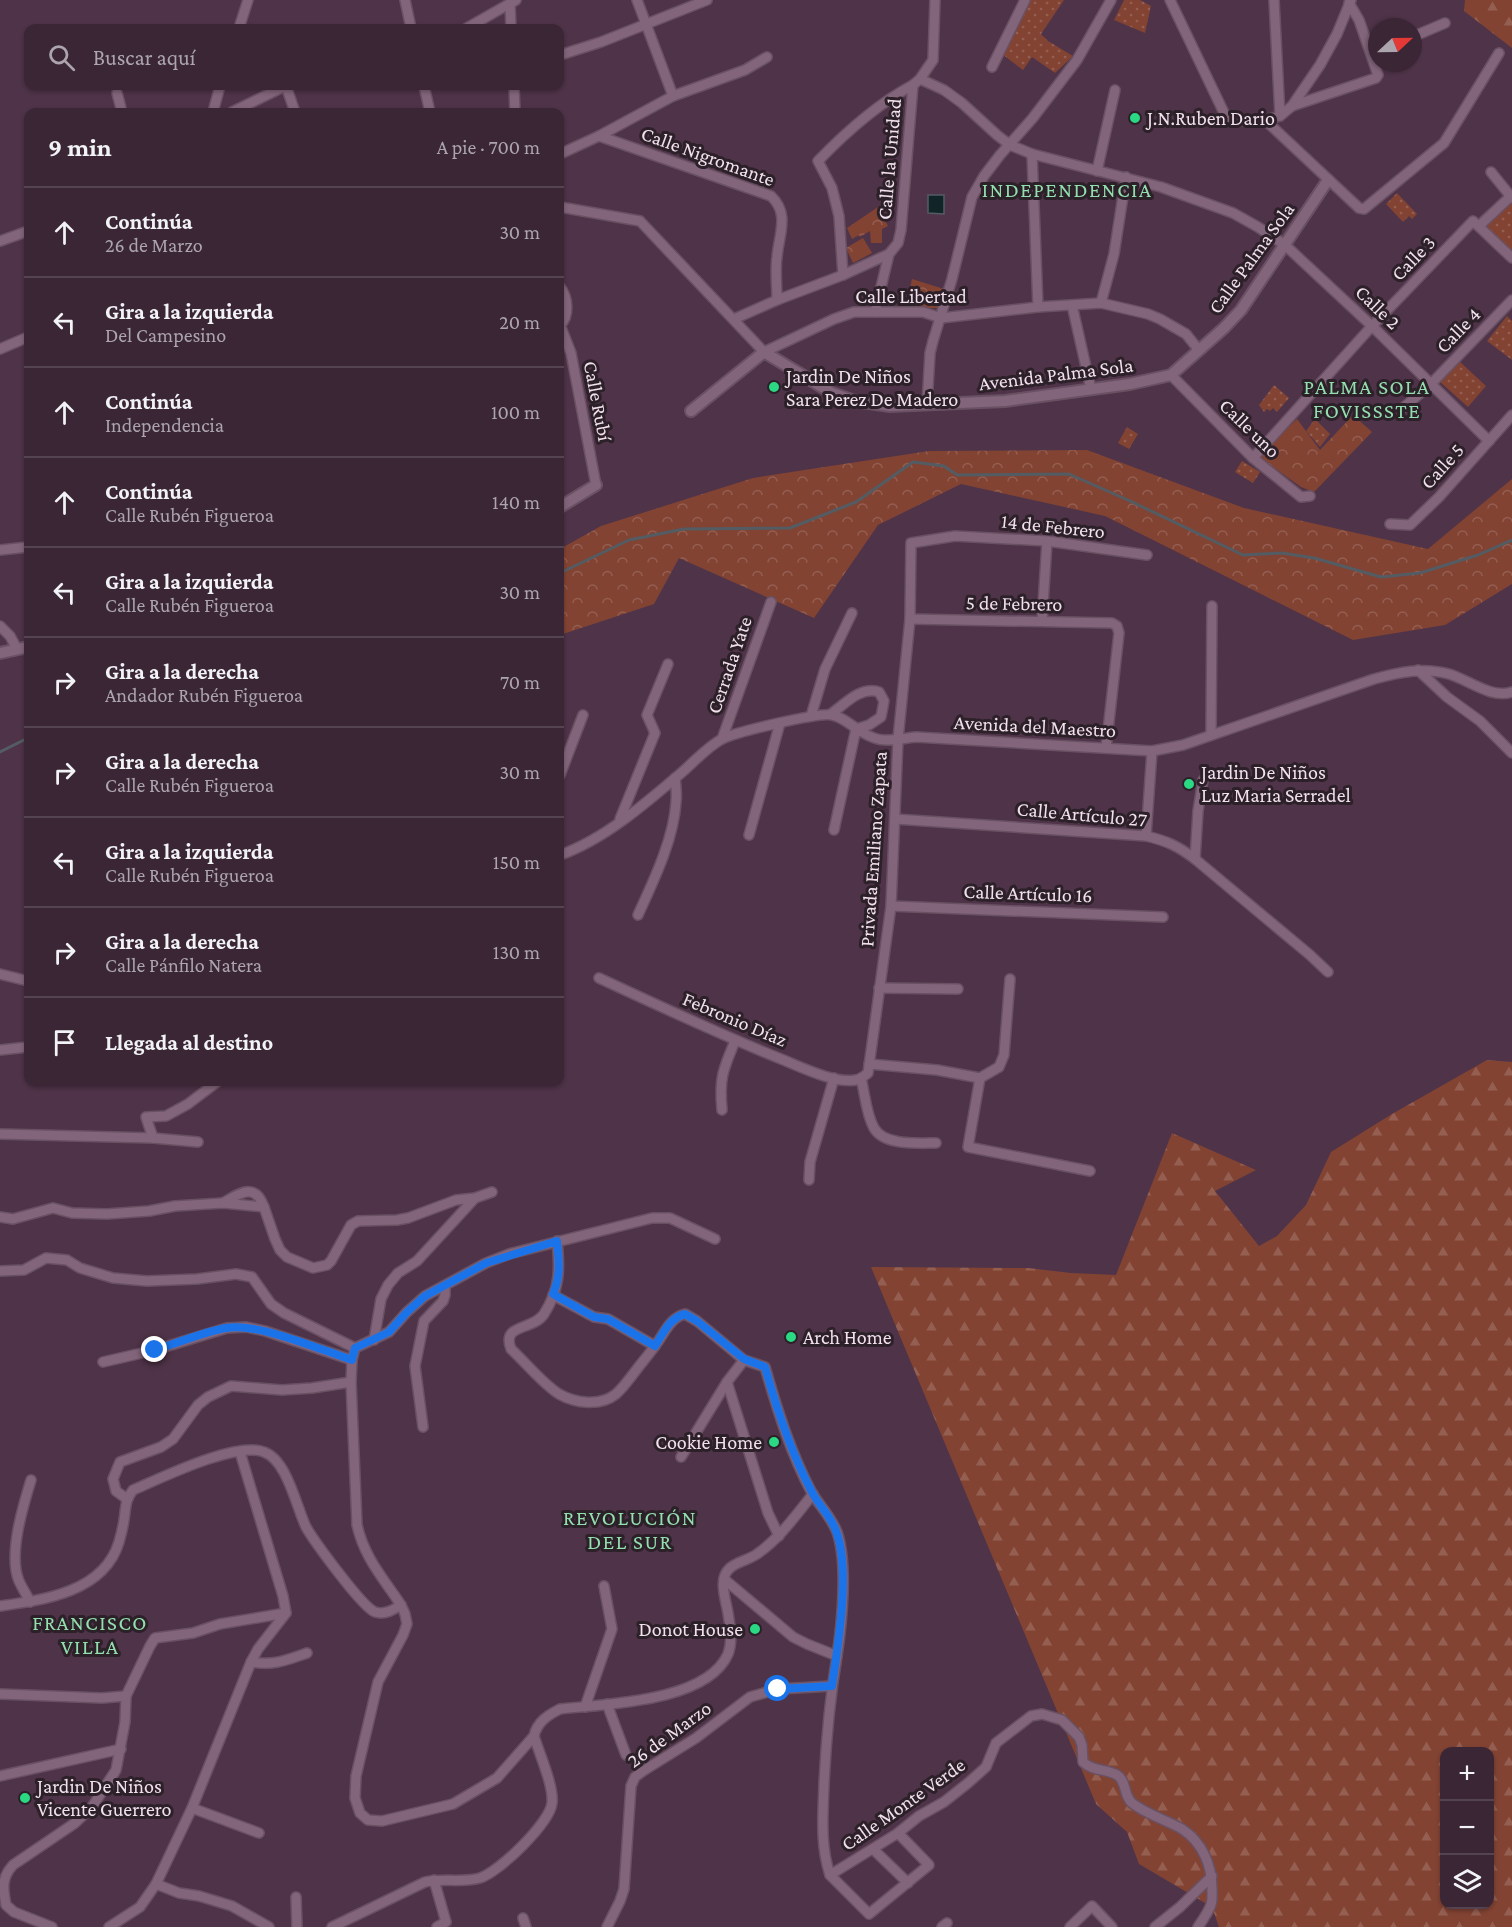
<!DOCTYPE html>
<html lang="es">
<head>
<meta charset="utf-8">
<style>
  :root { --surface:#3b2636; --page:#463242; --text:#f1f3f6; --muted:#aca5ad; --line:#544351 }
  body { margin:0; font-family:"Crimson Pro",serif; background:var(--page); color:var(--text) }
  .controls { position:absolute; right:18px; bottom:18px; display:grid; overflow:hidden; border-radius:12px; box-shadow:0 2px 4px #0004 }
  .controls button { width:54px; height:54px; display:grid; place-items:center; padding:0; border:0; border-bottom:2px solid var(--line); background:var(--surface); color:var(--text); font:30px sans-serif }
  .compass { position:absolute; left:1368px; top:18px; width:54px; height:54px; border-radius:50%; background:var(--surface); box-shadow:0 2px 4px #0004; rotate:68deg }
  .stop { position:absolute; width:18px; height:18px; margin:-14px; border:4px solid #1a73e8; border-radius:50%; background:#fff }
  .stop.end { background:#1a73e8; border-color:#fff; box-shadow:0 2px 6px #0008 }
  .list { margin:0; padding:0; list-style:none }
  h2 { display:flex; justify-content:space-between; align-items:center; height:78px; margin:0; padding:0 24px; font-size:26px }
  h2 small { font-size:20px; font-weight:400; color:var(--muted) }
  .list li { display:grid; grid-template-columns:39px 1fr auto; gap:18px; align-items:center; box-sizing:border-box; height:90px; padding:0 24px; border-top:2px solid var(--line) }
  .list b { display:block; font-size:22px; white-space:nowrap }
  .list p { margin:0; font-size:20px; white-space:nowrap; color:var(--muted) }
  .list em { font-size:20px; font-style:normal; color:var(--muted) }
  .icon { flex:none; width:33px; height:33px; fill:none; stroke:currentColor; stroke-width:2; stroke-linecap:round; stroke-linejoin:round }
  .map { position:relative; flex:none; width:1512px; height:1927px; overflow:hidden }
  .search { position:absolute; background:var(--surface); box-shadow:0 2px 4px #0004; left:24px; top:24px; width:540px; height:66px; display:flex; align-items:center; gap:15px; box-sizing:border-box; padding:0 21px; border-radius:12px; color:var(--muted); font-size:22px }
  .panel { position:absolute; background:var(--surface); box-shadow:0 2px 4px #0004; left:24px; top:108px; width:540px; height:978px; border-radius:12px }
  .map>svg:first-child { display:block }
  .grass { fill:url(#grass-dots) }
  .forest { fill:url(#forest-firs); fill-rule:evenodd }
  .park { fill:url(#park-crowns) }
  .water { fill:#112428; stroke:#545c63; stroke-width:1.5 }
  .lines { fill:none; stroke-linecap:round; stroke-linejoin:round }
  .stream { stroke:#545c63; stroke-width:3 }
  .minor-casing { stroke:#695163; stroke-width:12 }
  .tertiary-casing { stroke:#695163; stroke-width:14 }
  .minor { stroke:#83657b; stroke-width:9 }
  .tertiary { stroke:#83657b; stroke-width:10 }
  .route { stroke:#1a73e8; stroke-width:8 }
  .poi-dot { fill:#2bd884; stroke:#2c2029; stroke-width:2 }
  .labels { text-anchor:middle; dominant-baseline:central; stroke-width:6; stroke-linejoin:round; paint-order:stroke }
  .poi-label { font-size:20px; fill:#f2e0ed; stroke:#2c2029; text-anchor:start }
  .street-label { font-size:20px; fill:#f2e0ed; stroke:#2c2029 }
  .neighbourhood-label { font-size:21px; letter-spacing:1.5px; fill:#94dfaf; stroke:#2c2029 }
</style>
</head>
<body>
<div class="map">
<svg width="1512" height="1927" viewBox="0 0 1512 1927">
  <defs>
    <pattern id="grass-dots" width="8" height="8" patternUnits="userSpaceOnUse" patternTransform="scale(1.5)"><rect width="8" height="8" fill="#824333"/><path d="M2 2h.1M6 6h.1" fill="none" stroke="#945e51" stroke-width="1.8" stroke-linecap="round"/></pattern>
    <pattern id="forest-firs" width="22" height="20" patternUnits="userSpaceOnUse" patternTransform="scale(1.5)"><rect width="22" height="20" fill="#824333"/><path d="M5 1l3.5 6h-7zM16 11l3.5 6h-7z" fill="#945e51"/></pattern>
    <pattern id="park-crowns" width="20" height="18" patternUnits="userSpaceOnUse" patternTransform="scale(1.5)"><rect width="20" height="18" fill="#824333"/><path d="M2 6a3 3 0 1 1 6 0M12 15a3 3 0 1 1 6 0" fill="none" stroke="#945e51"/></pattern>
  </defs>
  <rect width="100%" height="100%" fill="#4f3348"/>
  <g class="grass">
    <polygon points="1030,0 1064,0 1041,34 1048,41 1073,56 1055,73 1032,57 1023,70 1002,54"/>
    <polygon points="1124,0 1140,0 1151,6 1145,33 1114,20"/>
    <polygon points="1397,193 1417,214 1412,219 1409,216 1403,222 1386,204"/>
    <polygon points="1512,201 1512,256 1483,226"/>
    <polygon points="1507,316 1512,321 1512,360 1487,341"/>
    <polygon points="1459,361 1486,386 1468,407 1439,381"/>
    <polygon points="1274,385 1289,398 1277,412 1273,408 1270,411 1267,409 1264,412 1259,405"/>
    <polygon points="1315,419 1330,434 1320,447 1306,431"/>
    <polygon points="1127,427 1138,434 1129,449 1118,443"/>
    <polygon points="1242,461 1260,472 1253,483 1235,472"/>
  </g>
  <g class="forest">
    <polygon points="1465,0 1512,0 1512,48 1464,11"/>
    <path d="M1487,1060L1512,1062V1927H1219L1212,1907L1139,1864L1127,1832L1096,1804L871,1267L1028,1268L1071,1273L1116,1275L1172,1133L1256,1170L1215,1191L1259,1246L1277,1236L1306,1205L1331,1152L1392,1114ZM1444,1752H1490V1904H1444Z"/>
  </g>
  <g class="park">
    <polygon points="887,201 890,209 882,214 888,226 882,229 882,243 871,243 870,231 860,237 859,235 852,239 847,228"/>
    <polygon points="863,238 872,253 853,263 846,248"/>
    <polygon points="912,279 944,289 939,308 906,308"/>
    <polygon points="1353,415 1372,432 1314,492 1301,487 1258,456 1297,419 1320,450"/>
    <polygon points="1087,450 1244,508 1428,549 1512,479 1512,584 1445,625 1353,640 1105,516 961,484 878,525 814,618 679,558 654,604 560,635 560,549 601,526 753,478 929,451"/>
  </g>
  <polygon class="water" points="928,195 944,195 944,214 928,213"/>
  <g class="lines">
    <g class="stream">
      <polyline points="560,573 629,540 684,529 790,528 856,502 913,462 944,466 957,475 1069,474 1130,501 1243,555 1282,553 1314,558 1381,577 1420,573 1478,555 1512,540"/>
      <polyline points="0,752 28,738"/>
    </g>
    <defs>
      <g id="minor">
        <polyline points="405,0 411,28"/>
        <polyline points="637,0 673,96"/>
        <polyline points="1170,0 1226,117 1234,121 1265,120 1280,116 1292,106 1376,78 1378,75 1359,20 1349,3"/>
        <polyline points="1274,0 1280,116"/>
        <polyline points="510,4 511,28"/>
        <polyline points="239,28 248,0"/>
        <polyline points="467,28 516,0"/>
        <polyline points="1413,35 1417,35 1445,23"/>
        <polyline points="560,55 601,42 707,0"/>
        <polyline points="992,67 1025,0"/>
        <polyline points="920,79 944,90 962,103 997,135 1010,145 1032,154 1161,187 1233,213 1258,227 1285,245 1372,326 1489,441"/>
        <polyline points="286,86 295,112"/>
        <polyline points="424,86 430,112"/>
        <polyline points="514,86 515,112"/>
        <polyline points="117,93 122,112"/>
        <polyline points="1292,106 1320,65 1337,34 1351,0"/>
        <polyline points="213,112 220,86"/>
        <polyline points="232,112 285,86"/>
        <polyline points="1265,120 1359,208 1364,209 1444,143 1499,53"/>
        <path d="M599,136L771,196C790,214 779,234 777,257C775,271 777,286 777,300"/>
        <polyline points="560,154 599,136 673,96 745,70 767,57"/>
        <polyline points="1032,154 1038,307"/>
        <polyline points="1097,171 1115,90"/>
        <polyline points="1491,172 1512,198"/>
        <polyline points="560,207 640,221 764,352 834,319 854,312 923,312 941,318 1038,307 1101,303 1148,314 1160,319 1186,334 1198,349"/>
        <polyline points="1479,226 1511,196"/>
        <polyline points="0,241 28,231"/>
        <path d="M843,275L839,216L832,188L818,161C846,132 877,104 913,85"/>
        <path d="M560,287C568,297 570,316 560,325"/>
        <polyline points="1101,303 1114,254 1126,177"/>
        <polyline points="1072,305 1091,389"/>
        <polyline points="875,312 889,254 898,243 901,230 913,85 920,79 933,60 935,0"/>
        <polyline points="734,319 777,300 843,275 889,254"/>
        <polyline points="560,325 571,353 596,485"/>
        <polyline points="0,349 28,337"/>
        <polyline points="1171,375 1253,458 1301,497 1310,496"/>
        <polyline points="927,405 930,353 933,341 952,279 972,197 984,176 1000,155 1032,119 1077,60 1111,0"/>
        <polyline points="1403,408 1431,384 1512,300"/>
        <polyline points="1253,458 1372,326 1473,221 1512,258"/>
        <polyline points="1390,524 1410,525 1439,497 1512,415"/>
        <polyline points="0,550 28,547"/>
        <polyline points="910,619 1112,623 1117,626 1119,633 1106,748"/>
        <polyline points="1042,621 1047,541"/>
        <polyline points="0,626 10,636 17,649"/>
        <polyline points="1418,670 1447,697 1480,721 1512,753"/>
        <path d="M831,714C845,704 860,686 879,692L884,701L881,717L869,725L856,729L834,830"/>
        <polyline points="811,716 825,669 852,613"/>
        <polyline points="1211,735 1212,606"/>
        <polyline points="722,739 771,602"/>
        <polyline points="560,775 583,715"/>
        <polyline points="620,819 655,733 647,715 668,664"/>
        <path d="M895,819L1146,836C1167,841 1178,846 1195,859L1310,955L1328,972"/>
        <polyline points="749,835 780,723"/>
        <polyline points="1146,836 1152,751"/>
        <path d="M560,855C603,840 645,804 680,774C693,763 707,747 722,739C736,732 819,712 832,715C842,717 848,723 856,728C879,745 889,740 916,737L1152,751L1183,745L1374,679C1400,672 1424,667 1449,674C1469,680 1491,699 1512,692"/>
        <polyline points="1195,859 1198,811 1203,780"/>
        <polyline points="891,906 1163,917"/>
        <path d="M638,915C653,882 674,839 676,802C677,794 676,786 675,778"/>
        <polyline points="0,974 28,981"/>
        <path d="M599,978C659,1006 719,1034 781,1059C801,1067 835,1084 856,1080C861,1079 864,1076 868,1073L891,906L898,739L910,619L911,543L955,536L1047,541L1147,555"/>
        <polyline points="879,988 958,989"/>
        <polyline points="0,1050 28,1047"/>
        <polyline points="869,1064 937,1070 980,1078 999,1067 1004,1055 1010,979"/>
        <path d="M861,1078C865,1094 866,1114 874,1128C884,1146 919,1143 936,1143"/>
        <polyline points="980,1078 968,1147 1090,1171"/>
        <path d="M722,1110C719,1078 723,1070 735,1041"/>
        <polyline points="0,1134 153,1138 198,1142"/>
        <polyline points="153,1138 146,1117 166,1116 188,1104 217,1082"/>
        <polyline points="809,1180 810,1162 834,1078"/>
        <path d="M223,1203C240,1193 255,1182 264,1207"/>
        <polyline points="0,1217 13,1219 53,1208 72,1213 107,1214 149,1211 175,1206 223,1203 264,1207 275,1239 280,1250 287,1257 313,1268 327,1265 331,1261 351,1225 358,1221 397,1220 408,1218 456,1200 475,1198 492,1192"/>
        <path d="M557,1241C560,1269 560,1289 544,1314C533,1331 501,1323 511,1349C525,1362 544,1385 559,1394C575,1403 600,1407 616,1394C624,1387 630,1378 637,1369C643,1361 651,1352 657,1343C665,1332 670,1318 685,1314L697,1321L744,1360L765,1367C777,1409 791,1454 812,1493C820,1506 831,1517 837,1532C848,1563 842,1623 837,1656"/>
        <polyline points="0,1271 24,1270 46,1258 67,1260 80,1268 113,1278 147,1281 197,1279 236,1274 252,1277 271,1304 284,1313 355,1348"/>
        <polyline points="553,1295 594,1317 608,1319 655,1346"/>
        <polyline points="374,1340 381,1299 388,1285 398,1273 417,1261 475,1198"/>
        <path d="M355,1348L352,1360L351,1382L357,1525C364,1557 383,1578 401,1605L405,1614L407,1624L403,1635L378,1682L356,1776L355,1798L360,1813L368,1820L382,1821L453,1804L497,1778L534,1736C537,1722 548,1715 560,1709C606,1704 707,1702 728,1654C733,1641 730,1626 728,1613C726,1601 718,1579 729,1569C735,1562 749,1560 757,1554C780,1538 796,1515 813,1494"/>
        <polyline points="355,1348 389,1332 407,1312 425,1296 486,1263 509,1254 652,1218 670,1218 715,1239"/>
        <polyline points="103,1362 155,1350 227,1328 246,1327 265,1331 352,1360"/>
        <polyline points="727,1382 768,1513 779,1536"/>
        <polyline points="423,1427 415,1366 424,1321 443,1301 445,1295 445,1286"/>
        <polyline points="681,1457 727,1382 744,1360"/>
        <polyline points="127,1499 116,1491 113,1479 120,1462 161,1447 173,1439 198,1405 208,1397 231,1386 282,1390 312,1388 351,1382"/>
        <path d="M724,1579L793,1637L807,1644L837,1656C830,1698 826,1741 824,1784C823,1815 820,1845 830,1875L898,1833L919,1816L944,1802L968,1783L986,1767L996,1743L1031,1716L1042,1714L1062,1720L1079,1737L1082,1745L1083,1762C1094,1772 1105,1768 1117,1775C1127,1781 1123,1795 1132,1803C1146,1814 1166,1820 1182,1829C1202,1842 1212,1865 1212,1889C1212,1895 1213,1902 1210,1907C1207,1914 1202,1921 1198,1927"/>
        <path d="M30,1602C27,1595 22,1588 19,1581C8,1555 23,1506 31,1480"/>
        <path d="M0,1606C44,1600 104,1592 119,1542C121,1535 123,1527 124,1520C126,1507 125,1500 133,1490C161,1478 236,1441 264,1452C287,1460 296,1506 306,1527C314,1541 362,1607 375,1612C385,1615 393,1610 401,1605"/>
        <path d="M251,1662C273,1666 287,1660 307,1653"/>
        <polyline points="0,1694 102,1698 126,1696"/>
        <polyline points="607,1704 626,1755"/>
        <polyline points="585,1707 612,1629 604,1586"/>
        <polyline points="0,1776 121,1749"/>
        <polyline points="192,1808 259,1833"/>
        <polyline points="873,1849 908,1883"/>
        <polyline points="830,1875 869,1914 929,1865 898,1833"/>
        <polyline points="434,1880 446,1922 437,1927"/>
        <polyline points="156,1884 179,1893 199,1896 232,1906 269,1927"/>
        <polyline points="296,1897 297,1927"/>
        <polyline points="523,1918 526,1927"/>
        <path d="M52,1927L14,1912L6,1905C3,1889 1,1878 13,1865L75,1823L92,1807L116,1770L125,1722L126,1696L150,1646L155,1638L193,1633L220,1624L286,1613"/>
        <polyline points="109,1927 140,1907 156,1884 192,1808 251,1662 258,1649 286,1613 283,1596 240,1452"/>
        <path d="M332,1927L425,1882C443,1878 462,1883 480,1878C499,1872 550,1823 552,1803C554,1786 539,1753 534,1736"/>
        <polyline points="607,1927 620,1901 624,1889 631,1786 635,1777 643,1771 696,1738 750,1697 778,1689 832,1686"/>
        <polyline points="942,1927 947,1923"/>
        <polyline points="1070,1927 1092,1906 1112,1927"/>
        <polyline points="1155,1927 1180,1907 1212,1876"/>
      </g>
      <g id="tertiary">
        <polyline points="691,411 764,352 832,393 855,401 890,406 1005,401 1130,384 1171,375 1224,328 1241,310 1328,180"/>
        <polyline points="560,507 596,485"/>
        <polyline points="0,653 28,647"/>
      </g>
    </defs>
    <use href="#minor" class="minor-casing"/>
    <use href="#tertiary" class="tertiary-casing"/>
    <use href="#minor" class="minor"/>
    <use href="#tertiary" class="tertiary"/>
  </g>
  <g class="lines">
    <path class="route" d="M155,1350C178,1343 203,1332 226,1328C257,1322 321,1350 352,1360L355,1348L389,1332L407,1312L425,1296L486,1263L557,1241C559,1262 561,1275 553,1294L594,1317L608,1319L655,1346C663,1334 669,1318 685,1314L697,1321L744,1359L765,1367C777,1410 791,1453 812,1492C819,1506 831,1516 836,1531C851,1569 838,1645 832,1686L778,1689"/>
  </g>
  <g class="poi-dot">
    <circle cx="1135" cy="118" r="6"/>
    <circle cx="774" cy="387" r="6"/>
    <circle cx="1189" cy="784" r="6"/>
    <circle cx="791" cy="1337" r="6"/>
    <circle cx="774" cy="1442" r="6"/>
    <circle cx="755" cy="1629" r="6"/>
    <circle cx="25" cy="1798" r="6"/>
  </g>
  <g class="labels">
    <g class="poi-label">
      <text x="1147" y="118">J.N.Ruben Dario</text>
      <text x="786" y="376">Jardin De Niños<tspan x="786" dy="23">Sara Perez De Madero</tspan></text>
      <text x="1201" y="772">Jardin De Niños<tspan x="1201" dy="23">Luz Maria Serradel</tspan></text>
      <text x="803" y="1337">Arch Home</text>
      <text x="762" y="1442" text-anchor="end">Cookie Home</text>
      <text x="743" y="1629" text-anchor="end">Donot House</text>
      <text x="37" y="1786">Jardin De Niños<tspan x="37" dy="23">Vicente Guerrero</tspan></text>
    </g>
    <g class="street-label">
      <text transform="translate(708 156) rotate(20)">Calle Nigromante</text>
      <text transform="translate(889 159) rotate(-85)">Calle la Unidad</text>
      <text transform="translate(1251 258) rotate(-54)">Calle Palma Sola</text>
      <text transform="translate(1413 258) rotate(-46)">Calle 3</text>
      <text x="911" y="296">Calle Libertad</text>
      <text transform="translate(1378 307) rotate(44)">Calle 2</text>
      <text transform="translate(1458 330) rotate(-46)">Calle 4</text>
      <text transform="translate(1056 374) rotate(-7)">Avenida Palma Sola</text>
      <text transform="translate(598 401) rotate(79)">Calle Rubí</text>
      <text transform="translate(1250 428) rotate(44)">Calle uno</text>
      <text transform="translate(1442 466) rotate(-48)">Calle 5</text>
      <text transform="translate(1053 526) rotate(6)">14 de Febrero</text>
      <text transform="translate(1014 603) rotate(1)">5 de Febrero</text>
      <text transform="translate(729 665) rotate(-71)">Cerrada Yate</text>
      <text transform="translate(1035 726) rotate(3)">Avenida del Maestro</text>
      <text transform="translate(1082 814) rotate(5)">Calle Artículo 27</text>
      <text transform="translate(873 849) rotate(-86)">Privada Emiliano Zapata</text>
      <text transform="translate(1028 893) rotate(2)">Calle Artículo 16</text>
      <text transform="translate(735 1019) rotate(23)">Febronio Díaz</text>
      <text transform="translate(669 1734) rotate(-36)">26 de Marzo</text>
      <text transform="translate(903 1804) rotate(-35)">Calle Monte Verde</text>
    </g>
    <g class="neighbourhood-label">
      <text x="1067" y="190">INDEPENDENCIA</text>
      <text x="1367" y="387">PALMA SOLA<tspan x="1367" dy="24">FOVISSSTE</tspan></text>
      <text x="630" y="1518">REVOLUCIÓN<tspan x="630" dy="24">DEL SUR</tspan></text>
      <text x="90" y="1623">FRANCISCO<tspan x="90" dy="24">VILLA</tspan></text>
    </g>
  </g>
</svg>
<div class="controls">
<button>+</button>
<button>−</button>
<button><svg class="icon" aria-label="layers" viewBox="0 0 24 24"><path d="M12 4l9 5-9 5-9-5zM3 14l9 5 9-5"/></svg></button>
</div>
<svg class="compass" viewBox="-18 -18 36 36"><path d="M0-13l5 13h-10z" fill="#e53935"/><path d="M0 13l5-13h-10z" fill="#aca5ad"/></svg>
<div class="stop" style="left:778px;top:1689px"></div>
<div class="stop end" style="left:155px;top:1350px"></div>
<div class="search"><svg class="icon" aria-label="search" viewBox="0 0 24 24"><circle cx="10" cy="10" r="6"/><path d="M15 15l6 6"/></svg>Buscar aquí</div>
<section class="panel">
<h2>9 min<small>A pie · 700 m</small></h2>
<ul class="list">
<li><svg class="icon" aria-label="ahead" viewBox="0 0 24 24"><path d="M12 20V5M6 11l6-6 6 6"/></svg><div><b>Continúa</b><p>26 de Marzo</p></div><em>30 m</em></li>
<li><svg class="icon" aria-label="left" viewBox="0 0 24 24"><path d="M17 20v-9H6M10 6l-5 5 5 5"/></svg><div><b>Gira a la izquierda</b><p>Del Campesino</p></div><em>20 m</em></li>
<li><svg class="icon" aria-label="ahead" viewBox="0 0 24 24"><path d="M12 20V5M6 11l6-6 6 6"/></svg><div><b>Continúa</b><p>Independencia</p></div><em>100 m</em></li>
<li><svg class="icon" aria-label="ahead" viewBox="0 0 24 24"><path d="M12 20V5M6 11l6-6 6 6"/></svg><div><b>Continúa</b><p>Calle Rubén Figueroa</p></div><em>140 m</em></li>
<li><svg class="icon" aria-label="left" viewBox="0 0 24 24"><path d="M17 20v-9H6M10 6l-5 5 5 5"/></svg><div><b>Gira a la izquierda</b><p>Calle Rubén Figueroa</p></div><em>30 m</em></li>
<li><svg class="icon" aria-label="right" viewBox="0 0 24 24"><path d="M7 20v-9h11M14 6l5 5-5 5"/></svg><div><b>Gira a la derecha</b><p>Andador Rubén Figueroa</p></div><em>70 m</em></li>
<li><svg class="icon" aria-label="right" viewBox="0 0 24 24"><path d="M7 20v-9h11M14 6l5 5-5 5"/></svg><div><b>Gira a la derecha</b><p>Calle Rubén Figueroa</p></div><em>30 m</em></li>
<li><svg class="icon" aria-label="left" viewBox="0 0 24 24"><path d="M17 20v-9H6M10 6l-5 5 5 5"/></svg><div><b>Gira a la izquierda</b><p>Calle Rubén Figueroa</p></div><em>150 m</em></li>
<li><svg class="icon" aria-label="right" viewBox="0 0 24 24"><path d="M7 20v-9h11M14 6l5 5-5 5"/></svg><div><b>Gira a la derecha</b><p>Calle Pánfilo Natera</p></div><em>130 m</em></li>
<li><svg class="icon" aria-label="arrive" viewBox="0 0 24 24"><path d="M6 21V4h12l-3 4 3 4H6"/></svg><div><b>Llegada al destino</b></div></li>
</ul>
</section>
</div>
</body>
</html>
